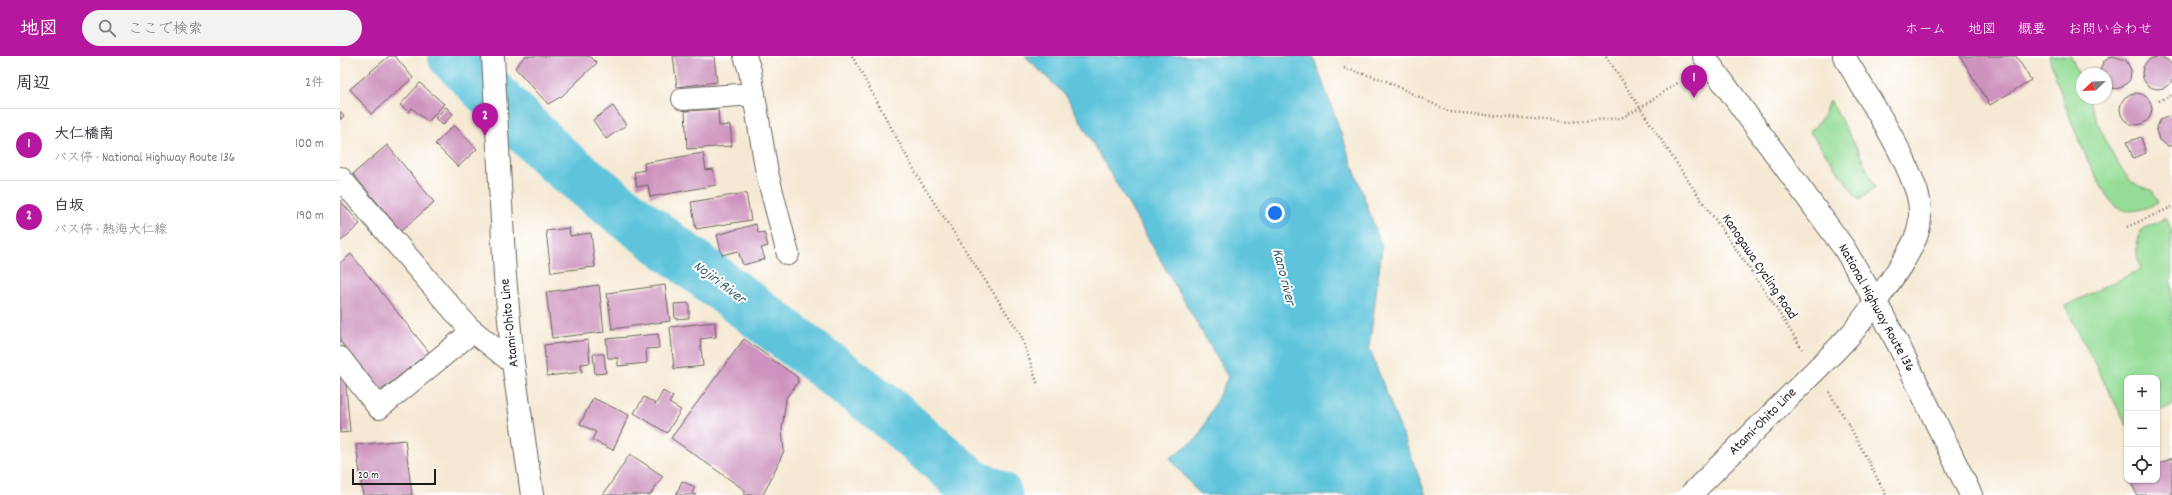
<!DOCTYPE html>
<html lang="ja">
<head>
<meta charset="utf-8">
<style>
  :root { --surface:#fff; --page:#f2f2f3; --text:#2b2b33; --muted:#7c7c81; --line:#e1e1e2; --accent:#b5179e }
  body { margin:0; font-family:Dekko,"Klee One",sans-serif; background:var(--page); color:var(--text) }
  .controls { position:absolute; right:12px; bottom:12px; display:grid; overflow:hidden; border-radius:8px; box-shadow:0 1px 3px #0004 }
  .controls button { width:36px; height:36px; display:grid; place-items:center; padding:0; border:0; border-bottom:1px solid var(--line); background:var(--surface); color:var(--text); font:20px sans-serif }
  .compass { position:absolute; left:1736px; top:12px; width:36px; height:36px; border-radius:50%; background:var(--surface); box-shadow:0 1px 3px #0004; rotate:247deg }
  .scale { position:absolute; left:12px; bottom:10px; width:84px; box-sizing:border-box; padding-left:4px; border:2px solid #1c1c1c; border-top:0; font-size:11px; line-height:14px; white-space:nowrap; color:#1c1c1c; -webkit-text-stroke:3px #fff; paint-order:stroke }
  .you { position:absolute; left:935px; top:157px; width:14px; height:14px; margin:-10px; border:3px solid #fff; border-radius:50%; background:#1a73e8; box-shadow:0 0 0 6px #1a73e833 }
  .badge { display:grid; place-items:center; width:26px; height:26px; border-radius:50%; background:var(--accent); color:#fff; font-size:13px; font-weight:700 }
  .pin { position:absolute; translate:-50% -33px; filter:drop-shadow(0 1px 2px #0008) }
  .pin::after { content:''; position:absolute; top:21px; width:14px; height:12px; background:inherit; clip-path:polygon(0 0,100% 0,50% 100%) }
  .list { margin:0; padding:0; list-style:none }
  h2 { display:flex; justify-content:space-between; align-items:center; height:52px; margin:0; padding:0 16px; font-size:17px }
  h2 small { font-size:13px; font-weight:400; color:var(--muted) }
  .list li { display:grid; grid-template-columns:26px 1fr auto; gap:12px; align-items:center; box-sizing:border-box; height:72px; padding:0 16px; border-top:1px solid var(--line) }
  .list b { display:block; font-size:15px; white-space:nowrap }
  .list p { margin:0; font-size:13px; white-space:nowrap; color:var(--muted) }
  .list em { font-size:13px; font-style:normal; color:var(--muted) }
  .icon { flex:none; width:22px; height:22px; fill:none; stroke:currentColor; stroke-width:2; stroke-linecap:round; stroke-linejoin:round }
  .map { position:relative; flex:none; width:1832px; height:439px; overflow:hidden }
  header { display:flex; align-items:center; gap:24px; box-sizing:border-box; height:56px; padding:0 20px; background:var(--accent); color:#fff }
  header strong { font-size:19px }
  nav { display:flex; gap:22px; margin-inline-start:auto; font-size:14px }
  .search { width:280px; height:36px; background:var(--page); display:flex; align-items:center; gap:10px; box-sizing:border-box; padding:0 14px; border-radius:22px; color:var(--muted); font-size:15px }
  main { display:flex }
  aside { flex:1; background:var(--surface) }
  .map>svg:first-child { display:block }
  .green { fill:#95dd97; stroke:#587c5a }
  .water { fill:#5ec4db; stroke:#3d707c }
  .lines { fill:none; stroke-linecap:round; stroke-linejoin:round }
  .river { stroke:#5ec4db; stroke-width:51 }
  .building { fill:#cd93be }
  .street-casing { stroke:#68645c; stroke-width:24 }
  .secondary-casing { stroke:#68645c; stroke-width:24 }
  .primary-casing { stroke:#68645c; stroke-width:24 }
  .highway-casing { stroke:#68645c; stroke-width:24 }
  .path { stroke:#68645c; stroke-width:2.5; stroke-dasharray:1 3; stroke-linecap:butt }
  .street { stroke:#fff; stroke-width:22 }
  .secondary { stroke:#fff; stroke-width:22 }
  .primary { stroke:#fff; stroke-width:22 }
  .highway { stroke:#fff; stroke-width:22 }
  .primary-bridge-casing { stroke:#68645c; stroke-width:24; stroke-linecap:butt }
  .primary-bridge { stroke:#fff; stroke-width:22 }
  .labels { text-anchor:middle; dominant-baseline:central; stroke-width:4; stroke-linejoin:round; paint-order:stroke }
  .street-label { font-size:14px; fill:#1c1c1c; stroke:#fff }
  .water-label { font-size:15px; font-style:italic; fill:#365f68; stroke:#fff }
</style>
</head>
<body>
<header>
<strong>地図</strong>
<div class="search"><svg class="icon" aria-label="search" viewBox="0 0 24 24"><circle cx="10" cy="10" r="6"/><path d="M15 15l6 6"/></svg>ここで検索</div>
<nav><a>ホーム</a><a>地図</a><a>概要</a><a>お問い合わせ</a></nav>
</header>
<main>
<aside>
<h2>周辺<small>2件</small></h2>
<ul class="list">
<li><span class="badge">1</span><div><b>大仁橋南</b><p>バス停 · National Highway Route 136</p></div><em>100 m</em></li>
<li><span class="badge">2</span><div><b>白坂</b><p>バス停 · 熱海大仁線</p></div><em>190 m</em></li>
</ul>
</aside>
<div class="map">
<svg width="1832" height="439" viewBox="0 0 1832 439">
  <rect width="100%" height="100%" fill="#fff"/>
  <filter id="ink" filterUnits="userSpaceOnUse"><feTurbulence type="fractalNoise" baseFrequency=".025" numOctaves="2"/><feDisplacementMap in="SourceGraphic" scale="8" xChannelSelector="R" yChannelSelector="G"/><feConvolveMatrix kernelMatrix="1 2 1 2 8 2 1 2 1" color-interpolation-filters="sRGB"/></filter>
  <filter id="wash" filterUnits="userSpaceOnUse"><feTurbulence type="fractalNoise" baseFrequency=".012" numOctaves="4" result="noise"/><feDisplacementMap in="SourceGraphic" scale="16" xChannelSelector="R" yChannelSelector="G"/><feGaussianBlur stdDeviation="0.9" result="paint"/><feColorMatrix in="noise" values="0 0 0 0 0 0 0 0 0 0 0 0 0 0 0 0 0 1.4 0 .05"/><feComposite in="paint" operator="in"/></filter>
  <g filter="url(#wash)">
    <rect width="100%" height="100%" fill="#f6e9d4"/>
    <g class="green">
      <path d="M1709,0H1731L1742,27V42H1748C1758,67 1772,104 1790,124C1796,130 1804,132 1812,134L1818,147C1806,152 1793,158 1780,153C1757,143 1716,27 1709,0Z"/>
      <polygon points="1490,44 1519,96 1535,132 1519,144 1470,76 1482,62"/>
      <path d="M1826,162L1832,175V349L1817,356V322H1787V370L1725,250L1801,213C1795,198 1796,189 1801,174Z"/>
    </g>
    <polygon class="water" points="685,0 973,0 1042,191 1029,292 1086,439 860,439 830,402 858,382 888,321 726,40"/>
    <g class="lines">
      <polyline class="river" points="113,0 218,104 289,160 543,352 631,428 657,439"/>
    </g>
    <g id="blocks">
      <g class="building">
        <polygon points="49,0 55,0 73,22 31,58 10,33"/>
        <polygon points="185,0 250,0 257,7 222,40 208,48 175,12"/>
        <polygon points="333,0 374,0 377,26 337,31"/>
        <polygon points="1620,0 1676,0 1691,24 1650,49"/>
        <polygon points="1772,0 1786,4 1791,14 1790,24 1782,31 1776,33 1766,30 1766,18 1759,18 1763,6"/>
        <circle cx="1818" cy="17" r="16"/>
        <polygon points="80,27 104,48 88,66 72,52 69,56 60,49"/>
        <circle cx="1796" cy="53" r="16"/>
        <polygon points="273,50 286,69 266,83 253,64"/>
        <polygon points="106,51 113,58 103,69 95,62"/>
        <polygon points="378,53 379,70 390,69 392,90 347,93 345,55"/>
        <polygon points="0,55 4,60 0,64"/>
        <polygon points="1832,59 1832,90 1828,90 1819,84 1816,74 1820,64"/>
        <polygon points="114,69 137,93 118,111 95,88"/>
        <polygon points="1801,81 1806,97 1793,102 1787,86"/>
        <polygon points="47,89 94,146 61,175 13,118"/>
        <polygon points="363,97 366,114 373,113 376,129 310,141 308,129 297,131 294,116 305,114 304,107"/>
        <polygon points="406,137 411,164 356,173 351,146"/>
        <polygon points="0,144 20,168 0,186"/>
        <polygon points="416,168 418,177 424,176 428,190 421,192 425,203 403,209 398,195 382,199 377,179"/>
        <polygon points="229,172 230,180 251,177 255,211 211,216 206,175"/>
        <polygon points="11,198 89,296 39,336 0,285 0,207"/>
        <polygon points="259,229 264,276 212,282 206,236"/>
        <polygon points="325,229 330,265 272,273 267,237"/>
        <polygon points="349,247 349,262 335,263 334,248"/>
        <polygon points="375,266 376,281 360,283 363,310 334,313 330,271"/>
        <polygon points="318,278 319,292 306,293 307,307 278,310 278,302 268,302 266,283"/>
        <polygon points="404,283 457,321 458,326 446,342 442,373 444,395 423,439 403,439 406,435 331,382"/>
        <polygon points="248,284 250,307 241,308 242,316 207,320 204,289"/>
        <polygon points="253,298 264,298 266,317 255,318"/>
        <polygon points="5,319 10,376 0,377 0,320"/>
        <polygon points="323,335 333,341 329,347 341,354 327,377 294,357 304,341 316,348"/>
        <polygon points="253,342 289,359 273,394 252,384 256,376 240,368"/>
        <polygon points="65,384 72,439 23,439 16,389"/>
        <polygon points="290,398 323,420 310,439 263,439"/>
        <polygon points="1832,402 1832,439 1797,439 1790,424 1817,424 1817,409"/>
        <polygon points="342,425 355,431 352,437 356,439 336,439"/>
      </g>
    </g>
  </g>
  <g filter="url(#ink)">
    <use href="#blocks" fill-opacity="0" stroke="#68645c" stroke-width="1"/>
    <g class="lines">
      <defs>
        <g id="street">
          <polyline points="405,0 410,15 427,117 448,198"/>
          <polyline points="343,43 414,38"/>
          <polyline points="0,122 128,271 173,307"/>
          <polyline points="0,302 39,352 133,275"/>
        </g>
        <path id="secondary" d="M1504,0C1527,40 1560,88 1575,131C1581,145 1582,166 1576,181C1566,205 1550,225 1536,246"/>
        <g id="primary">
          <polyline points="153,0 165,220 173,307 192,439"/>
          <polyline points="1496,294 1512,277 1536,246"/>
        </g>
        <polyline id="highway" points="1364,0 1504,192 1536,246 1560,292 1631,439"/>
      </defs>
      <use href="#street" class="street-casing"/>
      <use href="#secondary" class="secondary-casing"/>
      <use href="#primary" class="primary-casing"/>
      <use href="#highway" class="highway-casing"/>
      <g class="path">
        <polyline points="512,0 582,128 681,279 698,329"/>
        <polyline points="1266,0 1351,129 1427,238 1462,293"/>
        <polyline points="1004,12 1044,24 1110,56 1230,66 1281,62 1300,52 1339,26"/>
        <polyline points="1819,45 1832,39"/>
        <polyline points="1787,171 1832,151"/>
        <polyline points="1489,336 1508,367 1546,439"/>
      </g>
      <use href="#street" class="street"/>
      <use href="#secondary" class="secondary"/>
      <use href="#primary" class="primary"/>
      <use href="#highway" class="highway"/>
      <defs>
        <polyline id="primary-bridge" points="1350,439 1496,294"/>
      </defs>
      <use href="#primary-bridge" class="primary-bridge-casing"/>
      <use href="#primary-bridge" class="primary-bridge"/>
    </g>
  </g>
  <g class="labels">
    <g class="street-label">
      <text transform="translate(1419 211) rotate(56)">Kanogawa Cycling Road</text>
      <text transform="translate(1536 252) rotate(61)">National Highway Route 136</text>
      <text transform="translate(170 267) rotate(-96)">Atami-Ohito Line</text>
      <text transform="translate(1423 366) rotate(-45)">Atami-Ohito Line</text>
    </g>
    <g class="water-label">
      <text transform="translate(943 221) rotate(76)">Kano river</text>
      <text transform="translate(379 227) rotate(37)">Nojiri River</text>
    </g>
  </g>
</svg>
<div class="controls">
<button>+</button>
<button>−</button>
<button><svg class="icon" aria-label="locate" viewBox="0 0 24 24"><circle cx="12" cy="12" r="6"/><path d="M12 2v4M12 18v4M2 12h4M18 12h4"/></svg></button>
</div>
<svg class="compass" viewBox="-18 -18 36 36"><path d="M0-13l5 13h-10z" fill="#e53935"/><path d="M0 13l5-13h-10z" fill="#7c7c81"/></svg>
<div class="scale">20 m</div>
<div class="you"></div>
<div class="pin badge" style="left:1354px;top:42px">1</div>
<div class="pin badge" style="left:145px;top:80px">2</div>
</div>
</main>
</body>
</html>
